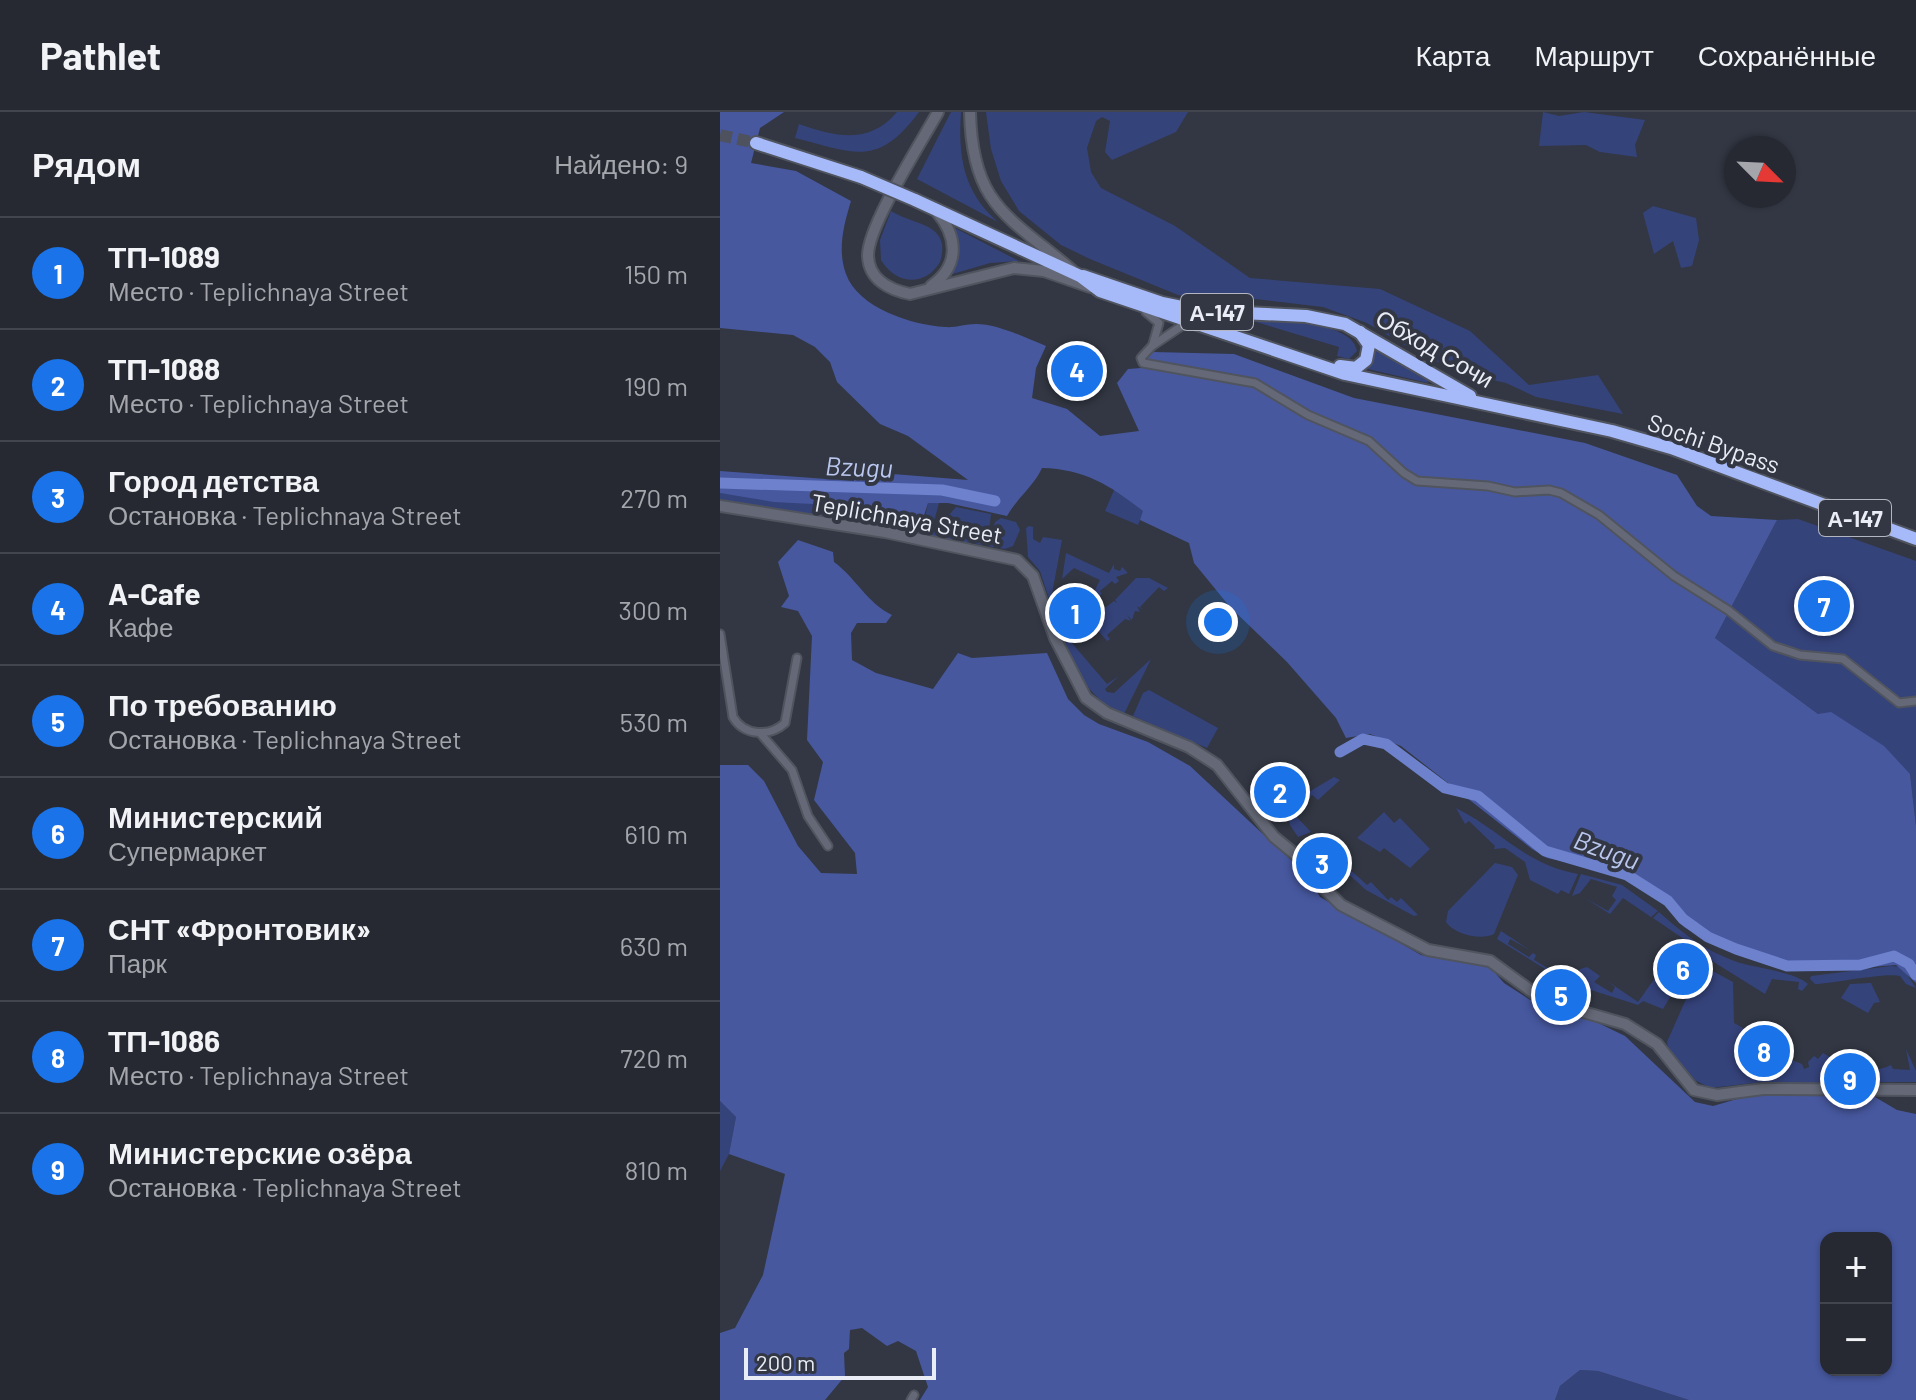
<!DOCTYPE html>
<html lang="ru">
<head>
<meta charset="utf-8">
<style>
  :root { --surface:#262932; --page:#32353e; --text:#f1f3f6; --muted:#a4a6ac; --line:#42454d; --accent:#1a73e8 }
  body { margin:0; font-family:Barlow,sans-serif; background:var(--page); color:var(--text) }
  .controls { position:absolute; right:24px; bottom:24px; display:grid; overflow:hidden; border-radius:16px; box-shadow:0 2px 6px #0004 }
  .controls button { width:72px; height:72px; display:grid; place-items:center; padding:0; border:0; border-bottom:2px solid var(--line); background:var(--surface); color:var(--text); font:40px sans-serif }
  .compass { position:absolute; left:1004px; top:24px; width:72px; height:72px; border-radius:50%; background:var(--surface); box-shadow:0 2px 6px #0004; rotate:114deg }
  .scale { position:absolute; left:24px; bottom:20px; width:192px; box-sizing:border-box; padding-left:8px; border:4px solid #eaedf5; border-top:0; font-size:22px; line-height:28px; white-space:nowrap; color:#eaedf5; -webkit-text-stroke:6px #323743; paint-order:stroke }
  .you { position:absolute; left:498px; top:510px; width:28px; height:28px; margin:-20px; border:6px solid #fff; border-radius:50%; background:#1a73e8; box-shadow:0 0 0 12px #1a73e833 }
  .badge { display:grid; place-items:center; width:52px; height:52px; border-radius:50%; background:var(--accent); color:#fff; font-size:26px; font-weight:700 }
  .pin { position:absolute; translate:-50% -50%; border:4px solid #fff; box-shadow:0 2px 8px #0006 }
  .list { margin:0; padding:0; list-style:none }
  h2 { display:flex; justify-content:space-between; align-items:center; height:104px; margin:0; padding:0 32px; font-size:34px }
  h2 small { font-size:26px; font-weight:400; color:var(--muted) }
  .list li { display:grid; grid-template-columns:52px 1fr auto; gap:24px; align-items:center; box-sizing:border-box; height:112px; padding:0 32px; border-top:2px solid var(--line) }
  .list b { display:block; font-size:30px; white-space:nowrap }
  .list p { margin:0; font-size:26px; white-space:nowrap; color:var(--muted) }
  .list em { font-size:26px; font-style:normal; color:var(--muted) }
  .map { position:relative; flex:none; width:1196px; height:1288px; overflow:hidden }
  header { display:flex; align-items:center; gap:48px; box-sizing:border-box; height:112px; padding:0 40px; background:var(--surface); border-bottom:2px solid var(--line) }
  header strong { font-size:38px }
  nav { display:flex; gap:44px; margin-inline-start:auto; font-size:28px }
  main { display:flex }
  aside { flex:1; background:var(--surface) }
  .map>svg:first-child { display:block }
  .green { fill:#35437b }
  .forest { fill:#47589f; fill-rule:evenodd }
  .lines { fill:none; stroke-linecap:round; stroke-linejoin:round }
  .river { stroke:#6d81cc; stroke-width:11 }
  .highway-tunnel { stroke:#4e525e; stroke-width:12; stroke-dasharray:12 6; stroke-linecap:butt }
  .street-casing { stroke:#50545e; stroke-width:11 }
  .secondary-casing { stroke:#50545e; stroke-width:14 }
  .highway-casing { stroke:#50545e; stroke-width:16 }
  .street { stroke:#656977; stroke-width:7 }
  .secondary { stroke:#656977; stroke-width:10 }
  .highway { stroke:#a6bafa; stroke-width:12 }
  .highway-bridge-casing { stroke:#50545e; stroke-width:16; stroke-linecap:butt }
  .highway-bridge { stroke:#a6bafa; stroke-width:12 }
  .labels { text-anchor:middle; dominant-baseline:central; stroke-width:8; stroke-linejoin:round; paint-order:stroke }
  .shield { fill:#323743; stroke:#b3b6c0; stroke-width:2 }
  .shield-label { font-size:22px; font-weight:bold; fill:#eaedf5 }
  .street-label { font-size:24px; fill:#eaedf5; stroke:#323743 }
  .water-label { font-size:26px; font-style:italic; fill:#bac7ef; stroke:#323743 }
</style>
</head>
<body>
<header>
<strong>Pathlet</strong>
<nav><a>Карта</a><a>Маршрут</a><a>Сохранённые</a></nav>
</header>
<main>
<aside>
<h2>Рядом<small>Найдено: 9</small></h2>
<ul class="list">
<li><span class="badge">1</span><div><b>ТП-1089</b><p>Место · Teplichnaya Street</p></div><em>150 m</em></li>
<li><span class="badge">2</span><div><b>ТП-1088</b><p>Место · Teplichnaya Street</p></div><em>190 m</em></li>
<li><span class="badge">3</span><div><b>Город детства</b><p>Остановка · Teplichnaya Street</p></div><em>270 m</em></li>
<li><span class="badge">4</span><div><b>A-Cafe</b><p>Кафе</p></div><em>300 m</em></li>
<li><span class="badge">5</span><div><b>По требованию</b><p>Остановка · Teplichnaya Street</p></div><em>530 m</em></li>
<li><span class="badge">6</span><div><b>Министерский</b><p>Супермаркет</p></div><em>610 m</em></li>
<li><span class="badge">7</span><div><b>СНТ «Фронтовик»</b><p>Парк</p></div><em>630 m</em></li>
<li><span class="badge">8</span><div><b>ТП-1086</b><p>Место · Teplichnaya Street</p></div><em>720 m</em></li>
<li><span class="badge">9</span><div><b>Министерские озёра</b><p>Остановка · Teplichnaya Street</p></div><em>810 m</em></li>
</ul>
</aside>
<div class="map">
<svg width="1196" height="1288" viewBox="0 0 1196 1288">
  <rect width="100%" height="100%" fill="#323743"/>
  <g class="green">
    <path d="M177,0H199C157,56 135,41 75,26L79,12C116,25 149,33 177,0Z"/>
    <path d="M231,0H241C238,44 243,80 278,110L197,67Z"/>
    <polygon points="266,0 468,0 456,20 392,48 385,40 390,9 382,5 376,9 367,36 371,60 381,76 455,114 530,166 660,177 750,219 809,273 878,263 903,302 816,285 786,271 747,262 703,244 647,211 603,195 536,187 496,189 458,183 370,147 341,133 299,99 281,69 271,37"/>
    <polygon points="823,0 839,4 864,0 925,8 915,33 917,45 880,40 866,33 819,34"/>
    <polygon points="933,94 976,106 979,128 972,154 961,156 953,129 934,142 923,101"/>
    <path d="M171,99C195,114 232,111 220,150C205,175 176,173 161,148L160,128Z"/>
    <polygon points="233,115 299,149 270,151 229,163"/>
    <path d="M523,206C548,207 633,208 637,239L629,247L617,244L619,235Z"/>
    <polygon points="653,235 707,267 708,271 648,257"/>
    <polygon points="395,376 424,399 418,413 385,399"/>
    <polygon points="0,381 126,396 131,393 135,401 166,408 182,400 190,416 199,419 203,415 208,391 219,391 212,417 271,426 275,410 281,406 296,410 300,418 293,434 285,437 0,387"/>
    <polygon points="236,395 271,402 269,419 231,414 228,404"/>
    <polygon points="1078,407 1196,449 1196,714 1190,662 1098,602 995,526 1057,408"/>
    <polygon points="309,414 313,415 313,427 320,431 323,425 342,428 331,487 346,494 363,496 360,501 355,498 351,502 354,506 349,511 347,508 339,517 320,459 308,445 306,416"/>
    <polygon points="346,441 389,461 394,452 394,457 400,459 402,455 408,461 396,465 399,469 395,472 392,469 380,479 382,482 371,489 365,486 368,480 373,482 380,468 354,456 342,467"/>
    <polygon points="416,466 429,466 448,476 444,479 439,475 420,495 423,498 417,494 420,500 415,499 412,508 407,503 411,509 405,507 387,523 390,527 387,529 369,508 394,489 397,491 395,488"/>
    <path d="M352,524L351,530L387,572L399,564L385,577L387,580L394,581L431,547L404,602C369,587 360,564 344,532Z"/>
    <polygon points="429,578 498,616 487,636 413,604 423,581"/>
    <polygon points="614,665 620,668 598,688 592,683 573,701 591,720 578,725 570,713 567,693"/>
    <path d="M736,696C782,719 804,752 858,762L849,782L841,778L838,782L810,768L805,750L785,736L774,737L775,734L749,709L745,712Z"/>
    <polygon points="664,700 674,711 680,706 710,737 690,756 664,736 660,740 637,726"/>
    <polygon points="592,723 647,773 651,770 668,788 671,785 677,790 681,786 698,803 694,804 646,778 589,726"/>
    <path d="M775,751L792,755L798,763L774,822C761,829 734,822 726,810L728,799Z"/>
    <polygon points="861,762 902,773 938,799 931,805 903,786 890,802 865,786 888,799 896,788 892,784 897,775 871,767 860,781 852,784"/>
    <path d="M939,800C963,822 986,839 1017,850C1036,856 1075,860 1088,872L1082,879L1078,877L1079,870L1052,867L1045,882L976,839L977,836L933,806Z"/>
    <polygon points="781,819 810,838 790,827 788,832 809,845 813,841 816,843 814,848 853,871 860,857 867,855 880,864 874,870 892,881 895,875 886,868 918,890 937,863 956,875 943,897 923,889 918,893 846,870 777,827"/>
    <path d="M1171,854L1182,855L1196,876L1186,872L1180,864C1169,860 1113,871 1095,872L1090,867L1091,864Z"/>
    <path d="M987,856L1013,870L1014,911L1032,921L1030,928L1042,935L1038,940L1045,945L1048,940L1061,948L1064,945L1082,952L1084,957L1089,955L1088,950L1094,944L1098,947L1103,941C1124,954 1150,964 1171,953L1173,957L1190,958L1186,937L1196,959V970H1151L1126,965V968L1109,972L1042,970L990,976L975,968L949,938L947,930L978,860Z"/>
    <polygon points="1151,871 1160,890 1154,891 1148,901 1121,886 1130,872"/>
    <polygon points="0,989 16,1005 9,1042 0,1059"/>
    <polygon points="860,1258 878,1259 969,1288 835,1288 840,1274"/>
  </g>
  <g class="forest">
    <path d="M0,0H64L40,16L31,51L76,59L131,89C124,112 117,138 126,162C138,196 192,213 225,215C235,216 245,212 256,212C278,212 306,226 326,234L316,256L312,286L347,297L380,324L419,319L397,271L408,257L421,256L425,244L434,240L514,242L634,286L865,331L957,363L977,394L991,404L1057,408L995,526L1098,602L1111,600L1164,634L1190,662L1196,714V871L1176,853L1097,859L1047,853L993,832L964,815L943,791L911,770L874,756L827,746L812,737L681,634L650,622L626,626L616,606L567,550L510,495L474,451L469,431L420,408L423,399C391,374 365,357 322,356C314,374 297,386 287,404L228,391H208L199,419L190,416L182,400L166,408L143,405L131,394L54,390L0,381V359L134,369L135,359L248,368L188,324L160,312L117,270L110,250L95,235L73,223L0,216Z"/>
    <path d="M78,428L113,440L114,450C136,466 147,491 172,503L166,511H137L131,521L132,548L156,561L213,577L238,541L252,546L327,541L348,587L364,603L379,612L428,630L470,654L587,763L600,785L701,843L770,855L784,871L815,891L874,909L905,924L975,990L993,994L1034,982L1155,985L1177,998L1196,1002V1288H969L878,1259L860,1258L840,1274L835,1288H200L208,1275L196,1239L178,1229L167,1234L142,1216L130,1218L129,1237L124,1241L125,1264L105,1288H0V1221L15,1216L43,1163L65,1062L9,1042L16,1005L0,989V653H28L44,669L78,734L101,761L137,762L135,741L94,688L103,650L87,628L92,524L78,499L61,495L69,484L58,450ZM1106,1126H1166V1258H1106Z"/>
  </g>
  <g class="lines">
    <g class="river">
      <polyline points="0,371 222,378 275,389"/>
      <polyline points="620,640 643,627 666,632 725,676 758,684 825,739 907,763 948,789 963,807 988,825 1016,837 1067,854 1140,853 1174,844 1189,852 1196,863"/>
    </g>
    <polyline class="highway-tunnel" points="0,23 36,31"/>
    <defs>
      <g id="street">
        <polyline points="426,200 439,211 433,232"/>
        <polyline points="469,209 432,234 421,246 423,251 535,271 588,303 649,329 684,361 697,369 768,374 795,380 829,378 841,381 879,403 954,464 1008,498 1053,534 1080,543 1123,547 1179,591 1196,589"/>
        <path d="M0,522L13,605C24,624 50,625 65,611L77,546"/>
        <polyline points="41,622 72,658 88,704 108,734"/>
        <polyline points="191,1288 194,1283"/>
      </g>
      <g id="secondary">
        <path d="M218,0C202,29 147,115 148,144C149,168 170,178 190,182L294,156L324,159L370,175"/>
        <path d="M250,0C252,93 288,104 352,158"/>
        <path d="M211,174C240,154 238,125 217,100"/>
        <polyline points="0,394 165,420 297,448 313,464 335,526 366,586 387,601 469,635 497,653 554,725 593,757 603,775 621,793 708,838 770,849 825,889 905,912 937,932 974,978 997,983 1043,977 1196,978"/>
      </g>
      <g id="highway">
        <polyline points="36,31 141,65"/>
        <polyline points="195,88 360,164 380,179 625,262 892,319 951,336 1196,427"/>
        <polyline points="363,164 442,191 481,199 586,204 625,212 750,284"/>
        <polyline points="620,254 636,256 646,248 649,233 640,220"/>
      </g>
    </defs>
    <use href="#street" class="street-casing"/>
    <use href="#secondary" class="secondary-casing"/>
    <use href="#highway" class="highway-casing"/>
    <use href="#street" class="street"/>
    <use href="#secondary" class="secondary"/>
    <use href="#highway" class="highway"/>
    <defs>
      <polyline id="highway-bridge" points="141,65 195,88"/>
    </defs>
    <use href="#highway-bridge" class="highway-bridge-casing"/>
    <use href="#highway-bridge" class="highway-bridge"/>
  </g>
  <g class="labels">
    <g class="shield">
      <rect x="461" y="182" width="72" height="36" rx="6"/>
      <rect x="1099" y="388" width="72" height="36" rx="6"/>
    </g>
    <g class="shield-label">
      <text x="497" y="200">А-147</text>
      <text x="1135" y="406">А-147</text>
    </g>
    <g class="street-label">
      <text transform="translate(715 236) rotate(30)">Обход Сочи</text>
      <text transform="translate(994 331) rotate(19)">Sochi Bypass</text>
      <text transform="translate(187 406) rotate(10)">Teplichnaya Street</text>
    </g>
    <g class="water-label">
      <text transform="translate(139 354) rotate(2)">Bzugu</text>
      <text transform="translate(887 737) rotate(20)">Bzugu</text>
    </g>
  </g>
</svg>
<div class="controls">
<button>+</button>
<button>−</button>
</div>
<svg class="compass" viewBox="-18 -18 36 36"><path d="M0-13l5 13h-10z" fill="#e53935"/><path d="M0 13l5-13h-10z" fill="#a4a6ac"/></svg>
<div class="scale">200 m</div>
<div class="you"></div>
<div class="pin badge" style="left:355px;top:501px">1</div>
<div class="pin badge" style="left:560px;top:680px">2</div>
<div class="pin badge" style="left:602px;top:751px">3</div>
<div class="pin badge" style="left:357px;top:259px">4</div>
<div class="pin badge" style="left:841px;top:883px">5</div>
<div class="pin badge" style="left:963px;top:857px">6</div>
<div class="pin badge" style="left:1104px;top:494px">7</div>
<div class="pin badge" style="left:1044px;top:939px">8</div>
<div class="pin badge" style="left:1130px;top:967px">9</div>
</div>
</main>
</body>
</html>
